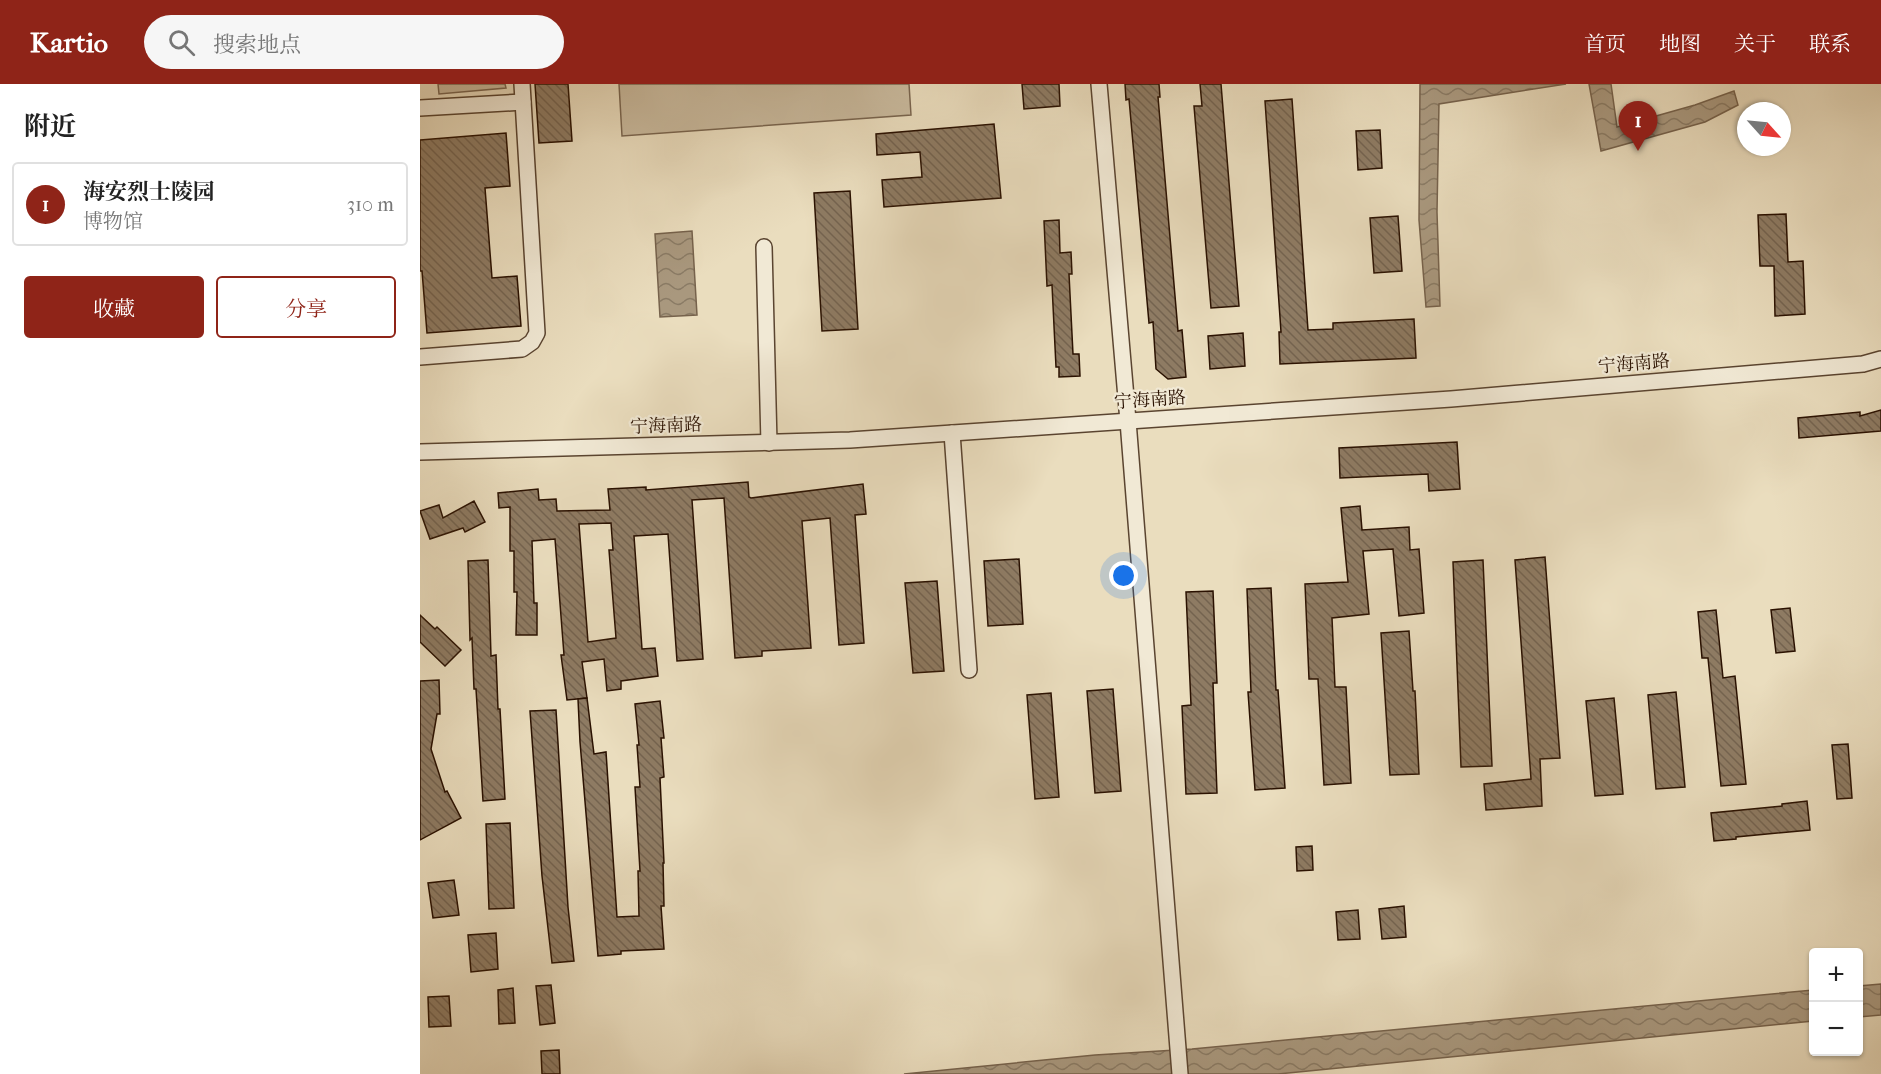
<!DOCTYPE html>
<html lang="zh">
<head>
<meta charset="utf-8">
<style>
  :root { --surface:#fff; --page:#f6f6f6; --text:#222; --muted:#767676; --line:#e0e0e0; --accent:#8f2418 }
  body { margin:0; font-family:"IM FELL French Canon","Noto Serif SC",serif; background:var(--page); color:var(--text) }
  .controls { position:absolute; right:18px; bottom:18px; display:grid; overflow:hidden; border-radius:6px; box-shadow:0 2px 4px #0004 }
  .controls button { width:54px; height:54px; display:grid; place-items:center; padding:0; border:0; border-bottom:2px solid var(--line); background:var(--surface); color:var(--text); font:30px sans-serif }
  .compass { position:absolute; left:1317px; top:18px; width:54px; height:54px; border-radius:50%; background:var(--surface); box-shadow:0 2px 4px #0004; rotate:117deg }
  .you { position:absolute; left:704px; top:492px; width:21px; height:21px; margin:-15px; border:4px solid #fff; border-radius:50%; background:#1a73e8; box-shadow:0 0 0 9px #1a73e833 }
  .badge { display:grid; place-items:center; width:39px; height:39px; border-radius:50%; background:var(--accent); color:#fff; font-size:20px; font-weight:700 }
  .pin { position:absolute; translate:-50% -50px; filter:drop-shadow(0 2px 3px #0008) }
  .pin::after { content:''; position:absolute; top:32px; width:21px; height:18px; background:inherit; clip-path:polygon(0 0,100% 0,50% 100%) }
  .list { margin:0; padding:0; list-style:none }
  h2 { display:flex; justify-content:space-between; align-items:center; height:78px; margin:0; padding:0 24px; font-size:26px }
  h2 small { font-size:20px; font-weight:400; color:var(--muted) }
  .list li { display:grid; grid-template-columns:39px 1fr auto; gap:18px; align-items:center; box-sizing:border-box; height:84px; margin:0 12px 12px; padding:0 12px; border:2px solid var(--line); border-radius:6px }
  .list b { display:block; font-size:22px; white-space:nowrap }
  .list p { margin:0; font-size:20px; white-space:nowrap; color:var(--muted) }
  .list em { font-size:20px; font-style:normal; color:var(--muted) }
  .actions { display:flex; gap:12px; padding:18px 24px }
  .actions a { flex:1; padding:14px 0; border:2px solid var(--accent); border-radius:6px; text-align:center; font-size:21px; color:var(--accent) }
  .actions .main { background:var(--accent); color:#fff }
  .icon { flex:none; width:33px; height:33px; fill:none; stroke:currentColor; stroke-width:2; stroke-linecap:round; stroke-linejoin:round }
  .map { position:relative; flex:none; width:1461px; height:990px; overflow:hidden }
  header { display:flex; align-items:center; gap:36px; box-sizing:border-box; height:84px; padding:0 30px; background:var(--accent); color:#fff }
  header strong { font-size:28px }
  nav { display:flex; gap:33px; margin-inline-start:auto; font-size:21px }
  .search { width:420px; height:54px; background:var(--page); display:flex; align-items:center; gap:15px; box-sizing:border-box; padding:0 21px; border-radius:33px; color:var(--muted); font-size:22px }
  main { display:flex }
  aside { flex:1; background:var(--surface) }
  .map>svg:first-child { display:block }
  .green { fill:#c9ba9e; stroke:#7a6650; stroke-width:1.5 }
  .water { fill:url(#water-waves); stroke:#76624c; stroke-width:1.5 }
  .building { fill:url(#building-back-hatch); stroke:#2a1101; stroke-width:1.5; fill-rule:evenodd }
  .lines { fill:none; stroke-linecap:round; stroke-linejoin:round }
  .minor-casing { stroke:#5a4430; stroke-width:18 }
  .minor { stroke:#f1e9d5; stroke-width:15 }
  .labels { text-anchor:middle; dominant-baseline:central; stroke-width:4.5; stroke-linejoin:round; paint-order:stroke }
  .street-label { font-size:18px; fill:#2a1101; stroke:#f1e9d5 }
</style>
</head>
<body>
<header>
<strong>Kartio</strong>
<div class="search"><svg class="icon" aria-label="search" viewBox="0 0 24 24"><circle cx="10" cy="10" r="6"/><path d="M15 15l6 6"/></svg>搜索地点</div>
<nav><a>首页</a><a>地图</a><a>关于</a><a>联系</a></nav>
</header>
<main>
<aside>
<h2>附近<small></small></h2>
<ul class="list">
<li><span class="badge">1</span><div><b>海安烈士陵园</b><p>博物馆</p></div><em>310 m</em></li>
</ul>
<div class="actions"><a class="main">收藏</a><a>分享</a></div>
</aside>
<div class="map">
<svg width="1461" height="990" viewBox="0 0 1461 990">
  <defs>
    <pattern id="water-waves" width="16" height="10" patternUnits="userSpaceOnUse" patternTransform="scale(1.5)"><rect width="16" height="10" fill="#a9987e"/><path d="M0 5q4-4 8 0t8 0" fill="none" stroke="#8a7b65"/></pattern>
    <pattern id="building-back-hatch" width="6" height="6" patternUnits="userSpaceOnUse" patternTransform="scale(1.5)"><rect width="6" height="6" fill="#8e7b63"/><path d="M-1 5l2 2M0 0l6 6M5-1l2 2" fill="none" stroke="#74634f"/></pattern>
  </defs>
  <rect width="100%" height="100%" fill="#eaddbe"/>
  <filter id="stains"><feTurbulence type="fractalNoise" baseFrequency=".00333" numOctaves="4"/><feColorMatrix values="0 0 0 0 .2 0 0 0 0 .09 0 0 0 0 .02 0 0 0 .5 -.17"/></filter>
  <radialGradient id="worn" r=".72"><stop offset=".6" stop-color="#630" stop-opacity="0"/><stop offset="1" stop-color="#630" stop-opacity=".3"/></radialGradient>
  <g class="green">
    <polygon points="18,0 85,0 86,4 19,10"/>
    <polygon points="199,0 489,0 491,31 202,52"/>
  </g>
  <g class="water">
    <polygon points="1000,0 1146,0 1019,20 1017,128 1020,222 1006,223 999,136"/>
    <polygon points="1169,0 1191,0 1197,43 1275,21 1314,7 1318,21 1285,38 1181,67"/>
    <polygon points="272,147 277,231 240,233 235,150"/>
    <polygon points="1461,900 1461,931 1439,933 1439,902"/>
    <polygon points="1393,906 1393,937 858,990 484,990 675,971 772,965"/>
  </g>
  <g class="building">
    <polygon points="115,0 148,0 152,57 119,59"/>
    <polygon points="602,0 639,0 640,22 604,25"/>
    <polygon points="705,0 739,0 740,13 738,13 758,247 762,246 766,293 748,295 736,285 733,238 729,239 709,15 706,16"/>
    <polygon points="780,0 801,0 819,222 791,224 774,22 782,22"/>
    <polygon points="872,15 888,246 913,245 913,239 994,235 996,274 860,280 859,248 861,248 845,17"/>
    <polygon points="574,40 581,114 464,123 462,96 502,93 500,68 457,71 456,50"/>
    <polygon points="960,46 962,84 938,86 936,47"/>
    <polygon points="86,49 90,102 65,104 72,194 97,192 101,242 7,249 2,187 0,187 0,56"/>
    <polygon points="430,107 438,245 402,247 394,109"/>
    <polygon points="1366,130 1368,178 1383,177 1385,230 1355,232 1354,182 1340,182 1338,131"/>
    <polygon points="978,132 982,187 954,189 950,134"/>
    <polygon points="639,136 640,169 651,168 652,190 649,190 653,270 659,270 660,292 639,293 639,283 636,283 632,201 627,202 624,137"/>
    <polygon points="823,249 825,282 790,285 788,252"/>
    <polygon points="1461,326 1461,347 1379,354 1378,334 1440,328 1440,332"/>
    <polygon points="1037,358 1040,405 1009,407 1008,390 920,394 919,364"/>
    <path d="M328,398L329,413L331,414L443,400L446,430L435,431L444,559L419,561L410,434L382,437L391,564L342,567V572L315,574L304,414L272,416L283,575L257,577L248,450L214,452L222,565L235,564L238,592L201,597V605L187,607L184,575L162,578L167,614L147,616L141,571H144L135,455L112,457L114,519H117V551H96L97,508H94V467H90V423L79,424L78,409L118,405L119,416L136,415L137,427L190,426L188,405L226,403V406ZM191,439L193,466H189L196,554L168,558L159,440Z"/>
    <polygon points="54,417 65,438 45,448 43,444 10,455 0,427 19,421 23,434"/>
    <polygon points="940,422 942,446 989,443 990,466 999,465 1004,529 979,532 973,465 943,467 949,530 912,534 915,603 926,603 931,699 904,701 898,595 889,595 885,500 928,498 921,424"/>
    <polygon points="1125,473 1140,674 1120,675 1122,722 1066,726 1064,700 1111,695 1095,476"/>
    <polygon points="599,475 603,540 568,542 564,477"/>
    <polygon points="68,476 71,572 76,571 78,625 80,625 85,715 63,717 56,605 54,605 52,554 50,556 48,477"/>
    <polygon points="1063,476 1072,682 1041,683 1033,478"/>
    <polygon points="517,497 524,587 493,589 485,499"/>
    <polygon points="851,504 856,606 858,606 865,704 835,706 828,608 831,608 827,505"/>
    <polygon points="793,507 797,599 793,599 797,709 766,710 762,622 771,621 766,508"/>
    <polygon points="1370,524 1375,567 1356,569 1351,526"/>
    <polygon points="1296,526 1303,594 1315,592 1326,700 1301,702 1288,574 1282,574 1278,528"/>
    <polygon points="0,531 15,545 17,543 41,566 25,582 0,558"/>
    <polygon points="989,547 993,607 995,607 999,690 970,691 961,549"/>
    <polygon points="19,596 20,630 17,630 11,665 25,708 27,707 41,734 0,756 0,597"/>
    <polygon points="693,605 701,707 675,709 667,607"/>
    <polygon points="1256,608 1265,703 1236,705 1228,611"/>
    <polygon points="631,609 639,713 615,715 607,611"/>
    <polygon points="167,614 174,670 186,668 197,833 219,832 218,787 220,787 215,703 220,703 217,661 219,661 215,620 240,617 244,654 241,654 244,693 240,694 244,779 243,779 244,822 241,822 244,865 201,867 201,870 178,872 160,658 158,615"/>
    <polygon points="1194,614 1203,710 1175,712 1166,617"/>
    <polygon points="136,626 148,823 154,877 132,879 122,792 110,627"/>
    <polygon points="1428,660 1432,714 1417,715 1412,661"/>
    <polygon points="1387,717 1390,746 1316,753 1316,755 1294,757 1291,729 1362,722 1362,720"/>
    <polygon points="90,739 94,824 69,825 66,740"/>
    <polygon points="892,762 893,786 877,787 876,763"/>
    <polygon points="34,796 39,831 13,834 8,799"/>
    <polygon points="984,822 986,853 962,855 959,825"/>
    <polygon points="938,826 940,855 918,856 916,828"/>
    <polygon points="76,849 78,885 51,888 48,851"/>
    <polygon points="131,901 135,939 120,941 116,902"/>
    <polygon points="93,904 95,939 79,940 78,906"/>
    <polygon points="29,912 31,942 9,943 8,913"/>
    <polygon points="139,966 140,990 122,990 121,967"/>
  </g>
  <g class="lines">
    <defs>
      <g id="minor">
        <polyline points="679,0 708,337 760,990"/>
        <polyline points="0,24 103,18"/>
        <polyline points="344,163 349,359"/>
        <polyline points="0,273 102,265 112,258 117,249 102,0"/>
        <polyline points="532,349 549,586"/>
        <polyline points="0,368 430,356 1031,315 1443,280 1461,275"/>
      </g>
    </defs>
    <use href="#minor" class="minor-casing"/>
    <use href="#minor" class="minor"/>
  </g>
  <g class="labels">
    <g class="street-label">
      <text transform="translate(1214 280) rotate(-5)">宁海南路</text>
      <text transform="translate(730 316) rotate(-4)">宁海南路</text>
      <text transform="translate(246 342) rotate(-2)">宁海南路</text>
    </g>
  </g>
  <rect width="100%" height="100%" filter="url(#stains)"/>
  <rect width="100%" height="100%" fill="url(#worn)"/>
</svg>
<div class="controls">
<button>+</button>
<button>−</button>
</div>
<svg class="compass" viewBox="-18 -18 36 36"><path d="M0-13l5 13h-10z" fill="#e53935"/><path d="M0 13l5-13h-10z" fill="#767676"/></svg>
<div class="you"></div>
<div class="pin badge" style="left:1218px;top:67px">1</div>
</div>
</main>
</body>
</html>
